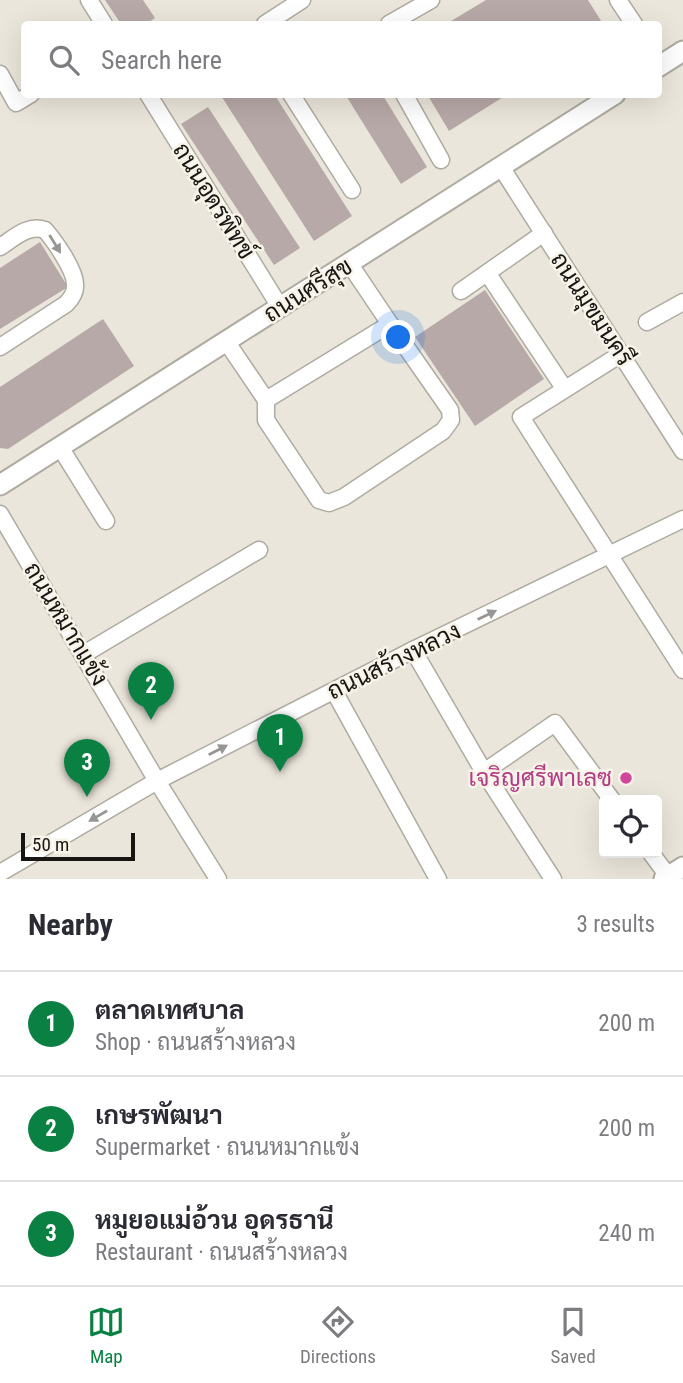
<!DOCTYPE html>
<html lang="en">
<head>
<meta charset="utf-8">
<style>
  :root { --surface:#fff; --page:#f2f2f3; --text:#2b2b33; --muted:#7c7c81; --line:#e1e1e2; --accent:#0b8043 }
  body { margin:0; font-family:"Roboto Condensed",Sarabun,sans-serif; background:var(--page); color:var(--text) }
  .controls { position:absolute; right:21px; bottom:21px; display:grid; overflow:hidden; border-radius:7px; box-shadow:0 7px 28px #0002 }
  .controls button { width:63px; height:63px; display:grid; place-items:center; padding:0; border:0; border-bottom:2px solid var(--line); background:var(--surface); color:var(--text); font:35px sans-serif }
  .scale { position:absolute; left:21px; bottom:18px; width:114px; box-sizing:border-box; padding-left:7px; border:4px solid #181613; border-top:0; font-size:19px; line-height:24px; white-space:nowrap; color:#181613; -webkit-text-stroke:5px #f8f3e8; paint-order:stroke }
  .you { position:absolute; left:399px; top:338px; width:24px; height:24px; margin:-18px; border:5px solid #fff; border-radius:50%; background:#1a73e8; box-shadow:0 0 0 10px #1a73e833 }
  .badge { display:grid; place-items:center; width:46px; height:46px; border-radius:50%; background:var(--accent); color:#fff; font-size:23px; font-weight:700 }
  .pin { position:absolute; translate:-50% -58px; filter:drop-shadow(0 2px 4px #0008) }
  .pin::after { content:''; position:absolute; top:37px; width:24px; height:21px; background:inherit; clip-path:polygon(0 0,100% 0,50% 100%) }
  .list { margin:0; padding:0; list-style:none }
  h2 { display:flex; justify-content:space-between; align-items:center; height:91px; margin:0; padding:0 28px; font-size:30px }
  h2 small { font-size:23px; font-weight:400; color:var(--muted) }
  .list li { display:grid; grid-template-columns:46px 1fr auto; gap:21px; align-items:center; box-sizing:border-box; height:105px; padding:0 28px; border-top:2px solid var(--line) }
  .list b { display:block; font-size:26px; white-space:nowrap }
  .list p { margin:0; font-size:23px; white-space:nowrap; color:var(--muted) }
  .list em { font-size:23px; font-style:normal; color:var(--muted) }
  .icon { flex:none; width:38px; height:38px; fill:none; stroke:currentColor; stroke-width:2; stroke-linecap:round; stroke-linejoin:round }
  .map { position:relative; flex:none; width:683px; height:879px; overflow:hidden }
  .search { position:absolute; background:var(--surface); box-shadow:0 7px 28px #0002; left:21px; right:21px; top:21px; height:77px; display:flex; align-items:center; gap:18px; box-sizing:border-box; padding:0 24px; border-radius:7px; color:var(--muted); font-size:26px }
  .sheet { height:406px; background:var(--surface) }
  nav { display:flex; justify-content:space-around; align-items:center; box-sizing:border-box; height:98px; border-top:2px solid var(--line); background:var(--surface); font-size:19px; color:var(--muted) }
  nav a { display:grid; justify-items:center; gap:4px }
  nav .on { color:var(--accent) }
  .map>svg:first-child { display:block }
  .building { fill:#b7a9a8 }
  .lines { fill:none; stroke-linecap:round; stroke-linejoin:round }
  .minor-casing { stroke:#afaba1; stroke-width:19 }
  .major-casing { stroke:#afaba1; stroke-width:23 }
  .minor { stroke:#fff; stroke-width:16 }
  .major { stroke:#fff; stroke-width:19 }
  .oneway { fill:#979695 }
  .hotel-dot { fill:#d1479c; stroke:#f8f3e8; stroke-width:2.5 }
  .labels { text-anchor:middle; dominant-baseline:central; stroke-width:5; stroke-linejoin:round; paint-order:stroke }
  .street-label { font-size:24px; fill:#181613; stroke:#f8f3e8 }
  .hotel-label { font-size:24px; fill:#b23c85; stroke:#f8f3e8; text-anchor:end }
</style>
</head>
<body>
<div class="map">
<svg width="683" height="879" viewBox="0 0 683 879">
  <rect width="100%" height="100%" fill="#ebe6db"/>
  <g class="building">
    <polygon points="105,0 143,0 155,18 146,24 121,24"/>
    <polygon points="486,0 588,0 603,24 446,24"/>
    <polygon points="220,94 274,94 352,216 314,241"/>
    <polygon points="345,94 382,94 427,167 401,184"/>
    <polygon points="427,94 508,94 449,131"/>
    <polygon points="208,107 300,248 274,265 181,124"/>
    <polygon points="40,242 68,287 0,329 0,268"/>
    <polygon points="485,290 544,379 475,426 415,337"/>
    <polygon points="103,319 134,366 8,449 0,448 0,387"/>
  </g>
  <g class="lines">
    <defs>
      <g id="minor">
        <polyline points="89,0 104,24"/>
        <polyline points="618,0 634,24"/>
        <polyline points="265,24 302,0"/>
        <polyline points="389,24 431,0"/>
        <polyline points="0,74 16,103 31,94"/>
        <polyline points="148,94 280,307"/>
        <polyline points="291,94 352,190"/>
        <polyline points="404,94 441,160"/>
        <polyline points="501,167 683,451"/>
        <path d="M0,247C14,238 28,224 45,230C54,240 75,270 75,284C76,292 72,298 66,304L0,347"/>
        <polyline points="349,263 390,324"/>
        <polyline points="488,274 564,388"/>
        <polyline points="461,291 544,233"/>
        <polyline points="647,322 683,302"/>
        <polyline points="226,341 266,400 390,324 450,410 451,420 443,431 344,497 329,503 319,500 266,420 266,400"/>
        <polyline points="621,354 521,417 683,670"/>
        <polyline points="60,447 106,521"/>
        <polyline points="0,514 157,781 218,879"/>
        <polyline points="413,650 484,772 553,879"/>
        <polyline points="84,654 259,550"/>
        <polyline points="334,691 438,879"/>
        <polyline points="484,772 555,723 612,800"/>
        <polyline points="651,853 668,876"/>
        <polyline points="0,873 157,781 413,650 683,519"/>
      </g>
      <g id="major">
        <polyline points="658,67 683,51"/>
        <polyline points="0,485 615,94"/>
        <polyline points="664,879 683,867"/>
      </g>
    </defs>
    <use href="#minor" class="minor-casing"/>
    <use href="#major" class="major-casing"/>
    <use href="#minor" class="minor"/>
    <use href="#major" class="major"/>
  </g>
  <defs><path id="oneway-solid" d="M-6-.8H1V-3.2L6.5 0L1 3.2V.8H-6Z" transform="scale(1.75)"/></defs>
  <g class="oneway">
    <use href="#oneway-solid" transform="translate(55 244) rotate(58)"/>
    <use href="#oneway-solid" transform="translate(487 615) rotate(-26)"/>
    <use href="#oneway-solid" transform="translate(218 750) rotate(-27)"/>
    <use href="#oneway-solid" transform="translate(98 816) rotate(150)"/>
  </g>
  <circle class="hotel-dot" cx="626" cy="778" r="7"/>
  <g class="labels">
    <g class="street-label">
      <text transform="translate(214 201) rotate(58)">ถนนอุดรพิทข์</text>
      <text transform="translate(308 290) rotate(-32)">ถนนศรีสุข</text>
      <text transform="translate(592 309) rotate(57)">ถนนมุขมนครี</text>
      <text transform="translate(66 624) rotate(59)">ถนนหมากแข้ง</text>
      <text transform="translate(394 661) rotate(-26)">ถนนสร้างหลวง</text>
    </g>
    <g class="hotel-label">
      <text x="612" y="778">เจริญศรีพาเลซ</text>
    </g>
  </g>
</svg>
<div class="controls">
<button><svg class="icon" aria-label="locate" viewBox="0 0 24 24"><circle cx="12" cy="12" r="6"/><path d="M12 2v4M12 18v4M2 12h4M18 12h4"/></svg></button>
</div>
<div class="scale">50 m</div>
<div class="you"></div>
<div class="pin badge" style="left:280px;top:772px">1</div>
<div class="pin badge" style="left:151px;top:720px">2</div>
<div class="pin badge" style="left:87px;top:797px">3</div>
<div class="search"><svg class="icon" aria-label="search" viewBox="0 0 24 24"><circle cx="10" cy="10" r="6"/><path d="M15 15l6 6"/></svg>Search here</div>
</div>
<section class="sheet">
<h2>Nearby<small>3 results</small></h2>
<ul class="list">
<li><span class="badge">1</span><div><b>ตลาดเทศบาล</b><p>Shop · ถนนสร้างหลวง</p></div><em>200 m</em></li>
<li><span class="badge">2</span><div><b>เกษรพัฒนา</b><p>Supermarket · ถนนหมากแข้ง</p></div><em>200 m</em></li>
<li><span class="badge">3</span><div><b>หมูยอแม่อ้วน อุดรธานี</b><p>Restaurant · ถนนสร้างหลวง</p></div><em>240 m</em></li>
</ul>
</section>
<nav>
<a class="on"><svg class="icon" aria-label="map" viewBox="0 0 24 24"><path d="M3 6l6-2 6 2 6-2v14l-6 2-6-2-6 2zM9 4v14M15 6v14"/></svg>Map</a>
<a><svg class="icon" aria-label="directions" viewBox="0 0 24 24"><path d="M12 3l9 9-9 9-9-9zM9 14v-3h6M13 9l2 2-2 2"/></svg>Directions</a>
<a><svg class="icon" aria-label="saved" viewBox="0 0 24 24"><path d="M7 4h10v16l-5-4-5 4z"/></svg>Saved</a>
</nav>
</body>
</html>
